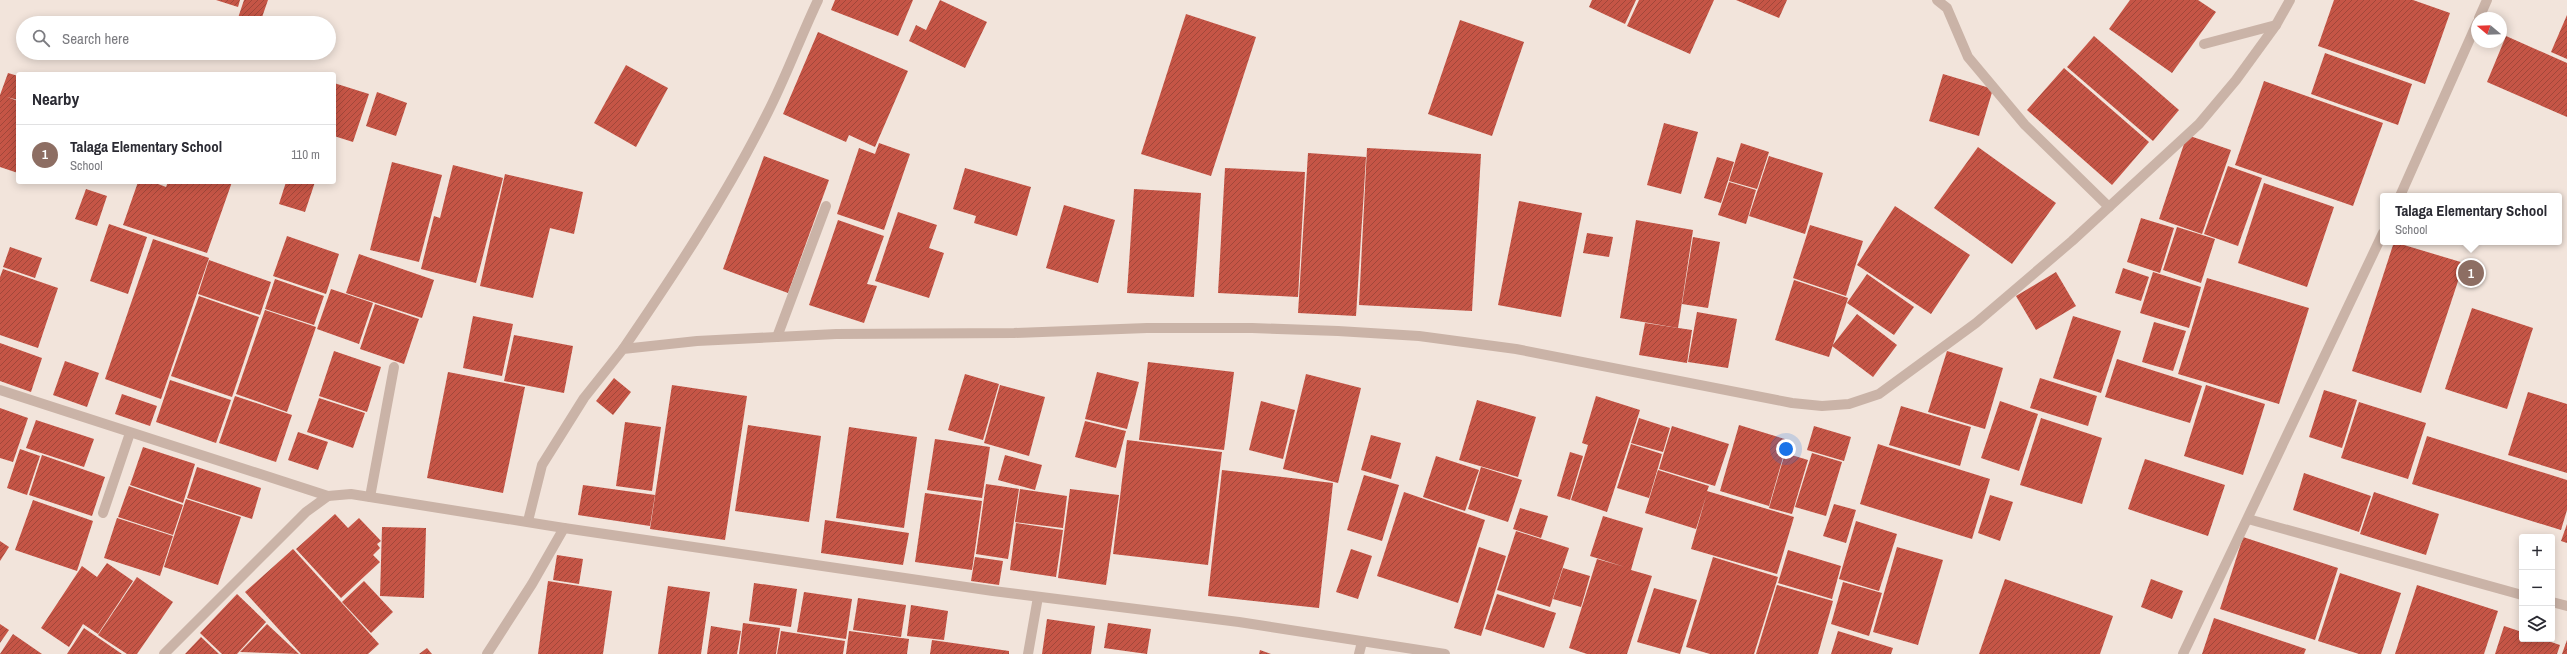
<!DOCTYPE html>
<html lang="en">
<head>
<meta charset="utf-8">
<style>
  :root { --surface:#fff; --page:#f2f2f3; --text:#2b2b33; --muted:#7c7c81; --line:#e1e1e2; --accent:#0f766e }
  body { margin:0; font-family:"Archivo Narrow",sans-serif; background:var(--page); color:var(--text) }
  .controls { position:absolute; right:12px; bottom:12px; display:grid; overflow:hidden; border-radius:4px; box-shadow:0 2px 10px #0003 }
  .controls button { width:36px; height:36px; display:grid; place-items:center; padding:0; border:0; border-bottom:1px solid var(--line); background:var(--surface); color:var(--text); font:20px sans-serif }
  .compass { position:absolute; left:2471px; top:12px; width:36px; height:36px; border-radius:50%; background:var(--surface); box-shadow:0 2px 10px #0003; rotate:289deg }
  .you { position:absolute; left:1786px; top:449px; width:14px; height:14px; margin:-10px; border:3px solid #fff; border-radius:50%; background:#1a73e8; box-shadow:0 0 0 6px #1a73e833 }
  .badge { display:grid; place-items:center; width:26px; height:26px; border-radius:50%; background:var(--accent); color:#fff; font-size:13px; font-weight:700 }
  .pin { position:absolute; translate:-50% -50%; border:2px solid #fff; box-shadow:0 1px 4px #0006 }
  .popup { position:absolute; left:2380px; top:193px; width:182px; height:52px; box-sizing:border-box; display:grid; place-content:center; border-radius:4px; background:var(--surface); filter:drop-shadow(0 1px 3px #0005); font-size:13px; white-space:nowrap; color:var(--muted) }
  .popup b { font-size:15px; color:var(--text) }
  .popup::after { content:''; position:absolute; left:50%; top:100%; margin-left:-8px; border:8px solid transparent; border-top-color:var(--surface) }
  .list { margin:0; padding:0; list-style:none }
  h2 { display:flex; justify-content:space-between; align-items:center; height:52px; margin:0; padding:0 16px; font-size:17px }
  h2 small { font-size:13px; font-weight:400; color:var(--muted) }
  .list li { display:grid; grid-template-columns:26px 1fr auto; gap:12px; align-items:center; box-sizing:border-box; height:60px; padding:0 16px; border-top:1px solid var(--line) }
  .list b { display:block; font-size:15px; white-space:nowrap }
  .list p { margin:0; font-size:13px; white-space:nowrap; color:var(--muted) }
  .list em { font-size:13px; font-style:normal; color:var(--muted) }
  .icon { flex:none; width:22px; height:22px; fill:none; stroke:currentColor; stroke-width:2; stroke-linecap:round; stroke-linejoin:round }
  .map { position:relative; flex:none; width:2567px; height:654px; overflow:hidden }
  .search { position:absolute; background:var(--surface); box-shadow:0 2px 10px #0003; left:16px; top:16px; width:320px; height:44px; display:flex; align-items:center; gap:10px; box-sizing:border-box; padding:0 14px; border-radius:22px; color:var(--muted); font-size:15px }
  .panel { position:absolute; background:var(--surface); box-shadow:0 2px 10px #0003; left:16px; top:72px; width:320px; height:112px; border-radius:4px }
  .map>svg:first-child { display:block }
  .building { fill:url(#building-hatch) }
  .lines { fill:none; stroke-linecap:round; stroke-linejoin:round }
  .minor { stroke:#cab3a7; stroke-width:10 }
</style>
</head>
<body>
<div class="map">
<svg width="2567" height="654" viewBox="0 0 2567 654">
  <defs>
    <pattern id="building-hatch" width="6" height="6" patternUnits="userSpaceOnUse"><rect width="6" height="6" fill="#c55546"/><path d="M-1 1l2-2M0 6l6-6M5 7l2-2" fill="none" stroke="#a1473a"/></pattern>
  </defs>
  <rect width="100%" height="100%" fill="#f2e4db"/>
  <g class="building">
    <polygon points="216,0 240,0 238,7"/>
    <polygon points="244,0 268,0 260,23 238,18"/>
    <polygon points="835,0 913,0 898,36 831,10"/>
    <polygon points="940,0 987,22 965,68 909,41 916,25 926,30"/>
    <polygon points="1592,0 1636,0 1625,24 1589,7"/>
    <polygon points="1639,0 1714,0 1690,54 1627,26"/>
    <polygon points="1736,0 1787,0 1779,18"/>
    <polygon points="2130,0 2198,0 2216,12 2172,73 2109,29"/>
    <polygon points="2334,0 2413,0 2450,13 2425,84 2318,46"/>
    <polygon points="1186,14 1256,37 1211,176 1141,154"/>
    <polygon points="2567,15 2567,59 2551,52"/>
    <polygon points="1460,20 1524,42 1492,136 1428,114"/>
    <polygon points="818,32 908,71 875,147 849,135 846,142 783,114"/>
    <polygon points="2094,36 2179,110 2153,141 2067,67"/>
    <polygon points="2506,36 2567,63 2567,117 2487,82"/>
    <polygon points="2325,53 2412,84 2398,125 2311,94"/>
    <polygon points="626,65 668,88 636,147 594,123"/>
    <polygon points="2064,68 2149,142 2112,185 2027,110"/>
    <polygon points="8,73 18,76 18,100 7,97 18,101 18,173 0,167 0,95"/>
    <polygon points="1943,74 1993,89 1979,136 1929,121"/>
    <polygon points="2264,81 2383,123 2353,206 2235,165"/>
    <polygon points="334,83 369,94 353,142 334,136"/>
    <polygon points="377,92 407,103 396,136 366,126"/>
    <polygon points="1664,123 1698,132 1681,194 1647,185"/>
    <polygon points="2187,135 2231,150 2202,234 2159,219"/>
    <polygon points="879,143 910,154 884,230 837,214 859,148 875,154"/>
    <polygon points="1741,143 1769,152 1757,189 1729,181"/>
    <polygon points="1978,147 2056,203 2012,264 1934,208"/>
    <polygon points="1367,148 1481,154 1472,311 1359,305"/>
    <polygon points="1308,153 1366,157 1356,316 1298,313"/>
    <polygon points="764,156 829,180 788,293 723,269"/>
    <polygon points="1769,156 1823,173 1805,234 1749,216"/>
    <polygon points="1717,157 1734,162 1721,203 1704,198"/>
    <polygon points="392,162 442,175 419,262 370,250"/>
    <polygon points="453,165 503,178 476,283 421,269 434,216 440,218"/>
    <polygon points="2228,166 2262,178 2238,246 2204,234"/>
    <polygon points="965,168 1031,187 1017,236 974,223 976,216 953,209"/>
    <polygon points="1225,168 1305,172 1298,297 1218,293"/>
    <polygon points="505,174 583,192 574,234 550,228 533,298 480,286"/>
    <polygon points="138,182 153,182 166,187 168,182 232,182 207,253 123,225"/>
    <polygon points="286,182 315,182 305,212 279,204"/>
    <polygon points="1729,182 1756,190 1746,224 1718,215"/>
    <polygon points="2264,183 2334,207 2307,287 2238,263"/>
    <polygon points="86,189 107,196 97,226 75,219"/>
    <polygon points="1134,189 1201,193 1194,297 1127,293"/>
    <polygon points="1519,201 1582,213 1561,317 1498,305"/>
    <polygon points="1064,205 1115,220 1098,283 1046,268"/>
    <polygon points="1895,206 1970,255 1931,314 1857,265"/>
    <polygon points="898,212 937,225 929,248 944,253 929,298 875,281"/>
    <polygon points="2141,218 2174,228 2160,273 2127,262"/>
    <polygon points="838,220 884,236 867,284 877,286 864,323 809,305"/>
    <polygon points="1636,220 1693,230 1678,328 1620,318"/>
    <polygon points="109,224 147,237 128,294 90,281"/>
    <polygon points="1810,225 1863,241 1846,296 1793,278"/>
    <polygon points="2177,227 2215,239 2201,283 2163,270"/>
    <polygon points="1587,233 1613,237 1609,257 1583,253"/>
    <polygon points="287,236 339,254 326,294 273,276"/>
    <polygon points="1693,237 1720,242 1708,308 1682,304"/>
    <polygon points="153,239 209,258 161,399 105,379"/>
    <polygon points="2394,242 2464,263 2421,393 2352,371"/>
    <polygon points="10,247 42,258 35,278 3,267"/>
    <polygon points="359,254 434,280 422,318 346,293"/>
    <polygon points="209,260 271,282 260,315 198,294"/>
    <polygon points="2123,268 2149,277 2141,301 2115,293"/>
    <polygon points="3,269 58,288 38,348 0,335 0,277"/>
    <polygon points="2056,272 2076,306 2036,330 2016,296"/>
    <polygon points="2153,272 2201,287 2189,328 2140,313"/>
    <polygon points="1867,274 1914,307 1894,335 1847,303"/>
    <polygon points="2207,278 2309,308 2279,404 2178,374"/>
    <polygon points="275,279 324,296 314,325 265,309"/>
    <polygon points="1794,280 1848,298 1829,357 1775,340"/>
    <polygon points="331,289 373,303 359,344 317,329"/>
    <polygon points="199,296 259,317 232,397 171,376"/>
    <polygon points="375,304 419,319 404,364 360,349"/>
    <polygon points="2472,308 2533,328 2507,409 2445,389"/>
    <polygon points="265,310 316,327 287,412 236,394"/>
    <polygon points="1697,312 1737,319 1728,368 1688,362"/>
    <polygon points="1857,314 1897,345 1873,377 1832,346"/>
    <polygon points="473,316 513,324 502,376 463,368"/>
    <polygon points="2073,316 2121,331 2101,393 2053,378"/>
    <polygon points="2154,322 2186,331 2173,371 2142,362"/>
    <polygon points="1645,323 1692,330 1687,363 1639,355"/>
    <polygon points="514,335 573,346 564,393 504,381"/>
    <polygon points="0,343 42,358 31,392 0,381"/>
    <polygon points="334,351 381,367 367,412 319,396"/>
    <polygon points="1947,351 2003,368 1985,429 1928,412"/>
    <polygon points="2117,359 2202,386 2190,423 2105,397"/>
    <polygon points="65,361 99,373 87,407 53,395"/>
    <polygon points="1148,362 1234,372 1224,450 1139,440"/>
    <polygon points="448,372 525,387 503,493 427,478"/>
    <polygon points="1097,372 1139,382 1127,429 1085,419"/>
    <polygon points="965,374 999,384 983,440 948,430"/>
    <polygon points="1306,374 1361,388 1338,483 1283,469"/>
    <polygon points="614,378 631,392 613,415 596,401"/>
    <polygon points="2040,378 2097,396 2088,426 2030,408"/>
    <polygon points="170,380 231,400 216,443 156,422"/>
    <polygon points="672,385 747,396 725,540 650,529"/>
    <polygon points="1000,385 1045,397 1029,456 984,443"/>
    <polygon points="2206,385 2265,404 2243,475 2184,456"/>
    <polygon points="2324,390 2357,400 2342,448 2309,437"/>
    <polygon points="2528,392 2567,404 2567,473 2508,455"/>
    <polygon points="122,394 157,406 150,426 115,414"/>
    <polygon points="235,396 292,415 276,462 219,443"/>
    <polygon points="1596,396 1640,410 1607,512 1571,500 1588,445 1600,449 1582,443"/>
    <polygon points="319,398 365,413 353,448 307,432"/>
    <polygon points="1477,400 1536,417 1518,477 1459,460"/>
    <polygon points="1261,401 1295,410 1283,459 1249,450"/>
    <polygon points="2000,401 2038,414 2019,471 1981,458"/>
    <polygon points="2359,402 2426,423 2408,479 2341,458"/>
    <polygon points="1901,406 1971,427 1960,466 1889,445"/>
    <polygon points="0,408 28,418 13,462 0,458"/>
    <polygon points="1639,418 1670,428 1663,452 1631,443"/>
    <polygon points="2041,418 2102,438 2082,504 2020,485"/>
    <polygon points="36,420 94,439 84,467 26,448"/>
    <polygon points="1085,421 1126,431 1116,468 1075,457"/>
    <polygon points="625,422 661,427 652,491 616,486"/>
    <polygon points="748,425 821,436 809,522 735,511"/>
    <polygon points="1739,425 1788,440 1769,506 1720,491"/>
    <polygon points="1672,426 1729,444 1715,486 1659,469"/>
    <polygon points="1814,426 1851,437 1844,461 1807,450"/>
    <polygon points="849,427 917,437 904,528 836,518"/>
    <polygon points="298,432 328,442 318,470 288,460"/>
    <polygon points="1371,435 1401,443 1391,479 1361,470"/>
    <polygon points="2427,436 2567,480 2567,510 2561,530 2412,484"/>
    <polygon points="935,439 990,447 982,498 927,490"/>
    <polygon points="1127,440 1222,452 1208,565 1113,554"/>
    <polygon points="1631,444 1662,454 1649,498 1617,488"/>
    <polygon points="1878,444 1990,479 1972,539 1860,504"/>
    <polygon points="143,447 195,464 183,503 130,485"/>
    <polygon points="20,449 40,456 27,495 7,488"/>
    <polygon points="1570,452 1583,456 1570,500 1557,496"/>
    <polygon points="1785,453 1808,460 1792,514 1769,508"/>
    <polygon points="1812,453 1842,462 1826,516 1795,507"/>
    <polygon points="42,455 105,477 92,516 29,495"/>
    <polygon points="1005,455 1042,465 1035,490 998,480"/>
    <polygon points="1436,456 1479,470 1465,511 1423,497"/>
    <polygon points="2145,459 2225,485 2208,536 2128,509"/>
    <polygon points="197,467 261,488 252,519 187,498"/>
    <polygon points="1481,467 1522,480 1508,522 1468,509"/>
    <polygon points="1222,470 1333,483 1319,608 1208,596"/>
    <polygon points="1658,470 1709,486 1707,491 1794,517 1777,574 1691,549 1707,493 1696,529 1645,513"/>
    <polygon points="2304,473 2371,496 2359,532 2293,510"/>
    <polygon points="1364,475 1399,485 1382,541 1347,530"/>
    <polygon points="986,484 1019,489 1008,559 976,554"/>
    <polygon points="583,485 655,495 650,526 578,515"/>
    <polygon points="129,486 183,505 173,535 118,517"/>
    <polygon points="1020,489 1067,496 1063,528 1015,522"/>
    <polygon points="1070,489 1119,495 1106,585 1058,578"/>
    <polygon points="1404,492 1485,520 1458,603 1377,576"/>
    <polygon points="2374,492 2439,514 2426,555 2360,534"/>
    <polygon points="925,493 982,501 972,570 915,562"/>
    <polygon points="1990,495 2013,502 2000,541 1978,533"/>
    <polygon points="186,499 241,517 218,585 164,567"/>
    <polygon points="33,500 93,521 77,571 15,550"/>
    <polygon points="1834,504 1856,510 1846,543 1823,536"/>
    <polygon points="1520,508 1548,516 1541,538 1513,529"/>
    <polygon points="335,514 348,528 359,518 381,541 377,544 380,548 373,555 380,562 341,598 296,549"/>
    <polygon points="1603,516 1643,528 1631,570 1652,576 1627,654 1587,654 1569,648 1597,559 1625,567 1590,556"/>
    <polygon points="117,518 173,536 160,576 104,558"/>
    <polygon points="825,520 909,533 903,565 821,553"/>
    <polygon points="1856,521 1897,534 1879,591 1839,579"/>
    <polygon points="1016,523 1063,530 1056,577 1010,570"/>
    <polygon points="2567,524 2567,543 2561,541"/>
    <polygon points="382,527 426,528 424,598 380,596"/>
    <polygon points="1516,531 1569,548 1550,607 1497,590"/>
    <polygon points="2243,537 2338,568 2315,640 2220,609"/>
    <polygon points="0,541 9,547 0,561"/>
    <polygon points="1479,547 1506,556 1481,636 1454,628"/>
    <polygon points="1897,547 1943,560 1918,645 1873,632"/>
    <polygon points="293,549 379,644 368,654 301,654 245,592"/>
    <polygon points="1351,549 1372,556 1358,599 1336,592"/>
    <polygon points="1788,550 1841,566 1832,599 1778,583"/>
    <polygon points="557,555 583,559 579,584 553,580"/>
    <polygon points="975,557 1003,561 999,585 971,581"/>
    <polygon points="1713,557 1778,577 1754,654 1710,654 1686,647"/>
    <polygon points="107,563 133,581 98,634 83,624 69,647 41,628 82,566 97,577"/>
    <polygon points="1563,568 1590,576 1581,607 1553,599"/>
    <polygon points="2340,573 2401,593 2381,654 2359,654 2318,641"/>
    <polygon points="137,577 173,602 137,654 127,654 98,635"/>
    <polygon points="2005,579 2113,616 2100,654 1979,654"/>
    <polygon points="2151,579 2183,591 2172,619 2141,607"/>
    <polygon points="364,581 393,612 371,633 342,602"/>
    <polygon points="548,581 612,591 603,654 538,654"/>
    <polygon points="1843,582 1882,593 1869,636 1831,624"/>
    <polygon points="754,583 797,589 791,627 749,621"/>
    <polygon points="1777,585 1833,601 1818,654 1756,654"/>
    <polygon points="2417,585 2498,611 2484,654 2395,654"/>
    <polygon points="668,586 710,592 701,654 658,654"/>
    <polygon points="1654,588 1697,600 1680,654 1637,642"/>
    <polygon points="804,592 852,599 846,639 797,632"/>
    <polygon points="237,594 266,622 237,654 222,654 200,633"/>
    <polygon points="1497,594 1556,613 1544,648 1485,629"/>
    <polygon points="858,598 906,605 901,637 853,630"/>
    <polygon points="911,605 948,611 944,640 907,636"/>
    <polygon points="2214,618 2306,649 2304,654 2202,654"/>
    <polygon points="1047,619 1095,626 1091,654 1042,654"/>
    <polygon points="743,623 780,628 776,654 739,654"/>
    <polygon points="1108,623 1151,629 1147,654 1104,648"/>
    <polygon points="0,624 9,630 0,643"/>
    <polygon points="267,624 299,654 240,652"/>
    <polygon points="711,626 741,631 737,654 707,654"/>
    <polygon points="2504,626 2522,632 2522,639 2542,639 2560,645 2557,654 2495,654"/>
    <polygon points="84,628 122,654 67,654"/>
    <polygon points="781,631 845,641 843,654 777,654"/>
    <polygon points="849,631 909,639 907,654 846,654"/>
    <polygon points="1838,631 1893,648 1891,654 1831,654"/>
    <polygon points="13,634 42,654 0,654"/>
    <polygon points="201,637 219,654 185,654"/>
    <polygon points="932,640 1009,651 1009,654 930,654"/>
    <polygon points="2567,640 2567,654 2562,654"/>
    <polygon points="427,648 432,654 419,654"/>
    <polygon points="1260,650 1271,654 1259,654"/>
  </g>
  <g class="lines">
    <g class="minor">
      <polyline points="1937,0 1947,8 1968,57 2025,125 2109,207"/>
      <polyline points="2479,18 2487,0"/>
      <polyline points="2204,44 2276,25"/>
      <polyline points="2400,196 2477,23"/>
      <polyline points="777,337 826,206"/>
      <path d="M623,349C675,273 726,196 767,114C786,77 800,38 818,0"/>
      <polyline points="0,390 328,496"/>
      <polyline points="370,497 394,367"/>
      <polyline points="103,513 130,433"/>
      <polyline points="2248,519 2522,595"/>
      <polyline points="528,521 542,465 584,398 623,349 697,341 836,334 1014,333 1147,328 1252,328 1338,331 1419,336 1516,349 1792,403 1822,406 1849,404 1879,394 1976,323 2072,241 2199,124 2236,80 2276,25 2290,0"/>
      <polyline points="2552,602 2567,606"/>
      <polyline points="164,654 306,512 328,496 351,494 564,528 993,591 1239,622 1445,654"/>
      <polyline points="487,654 532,584 564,528"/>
      <polyline points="1028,654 1038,597"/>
      <polyline points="1359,654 1362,642"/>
      <polyline points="2183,654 2383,233"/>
    </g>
  </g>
</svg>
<div class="controls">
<button>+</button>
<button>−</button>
<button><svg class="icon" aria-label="layers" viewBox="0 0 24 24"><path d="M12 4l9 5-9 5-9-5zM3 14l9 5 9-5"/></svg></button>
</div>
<svg class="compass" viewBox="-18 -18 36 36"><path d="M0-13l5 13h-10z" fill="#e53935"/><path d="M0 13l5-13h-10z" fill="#7c7c81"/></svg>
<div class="you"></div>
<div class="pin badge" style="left:2471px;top:273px;background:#8d6e63">1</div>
<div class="popup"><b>Talaga Elementary School</b>School</div>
<div class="search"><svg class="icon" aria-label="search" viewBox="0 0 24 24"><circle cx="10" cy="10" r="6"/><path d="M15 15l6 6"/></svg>Search here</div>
<section class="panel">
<h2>Nearby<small></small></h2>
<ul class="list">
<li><span class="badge" style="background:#8d6e63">1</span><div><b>Talaga Elementary School</b><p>School</p></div><em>110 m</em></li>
</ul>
</section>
</div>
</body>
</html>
